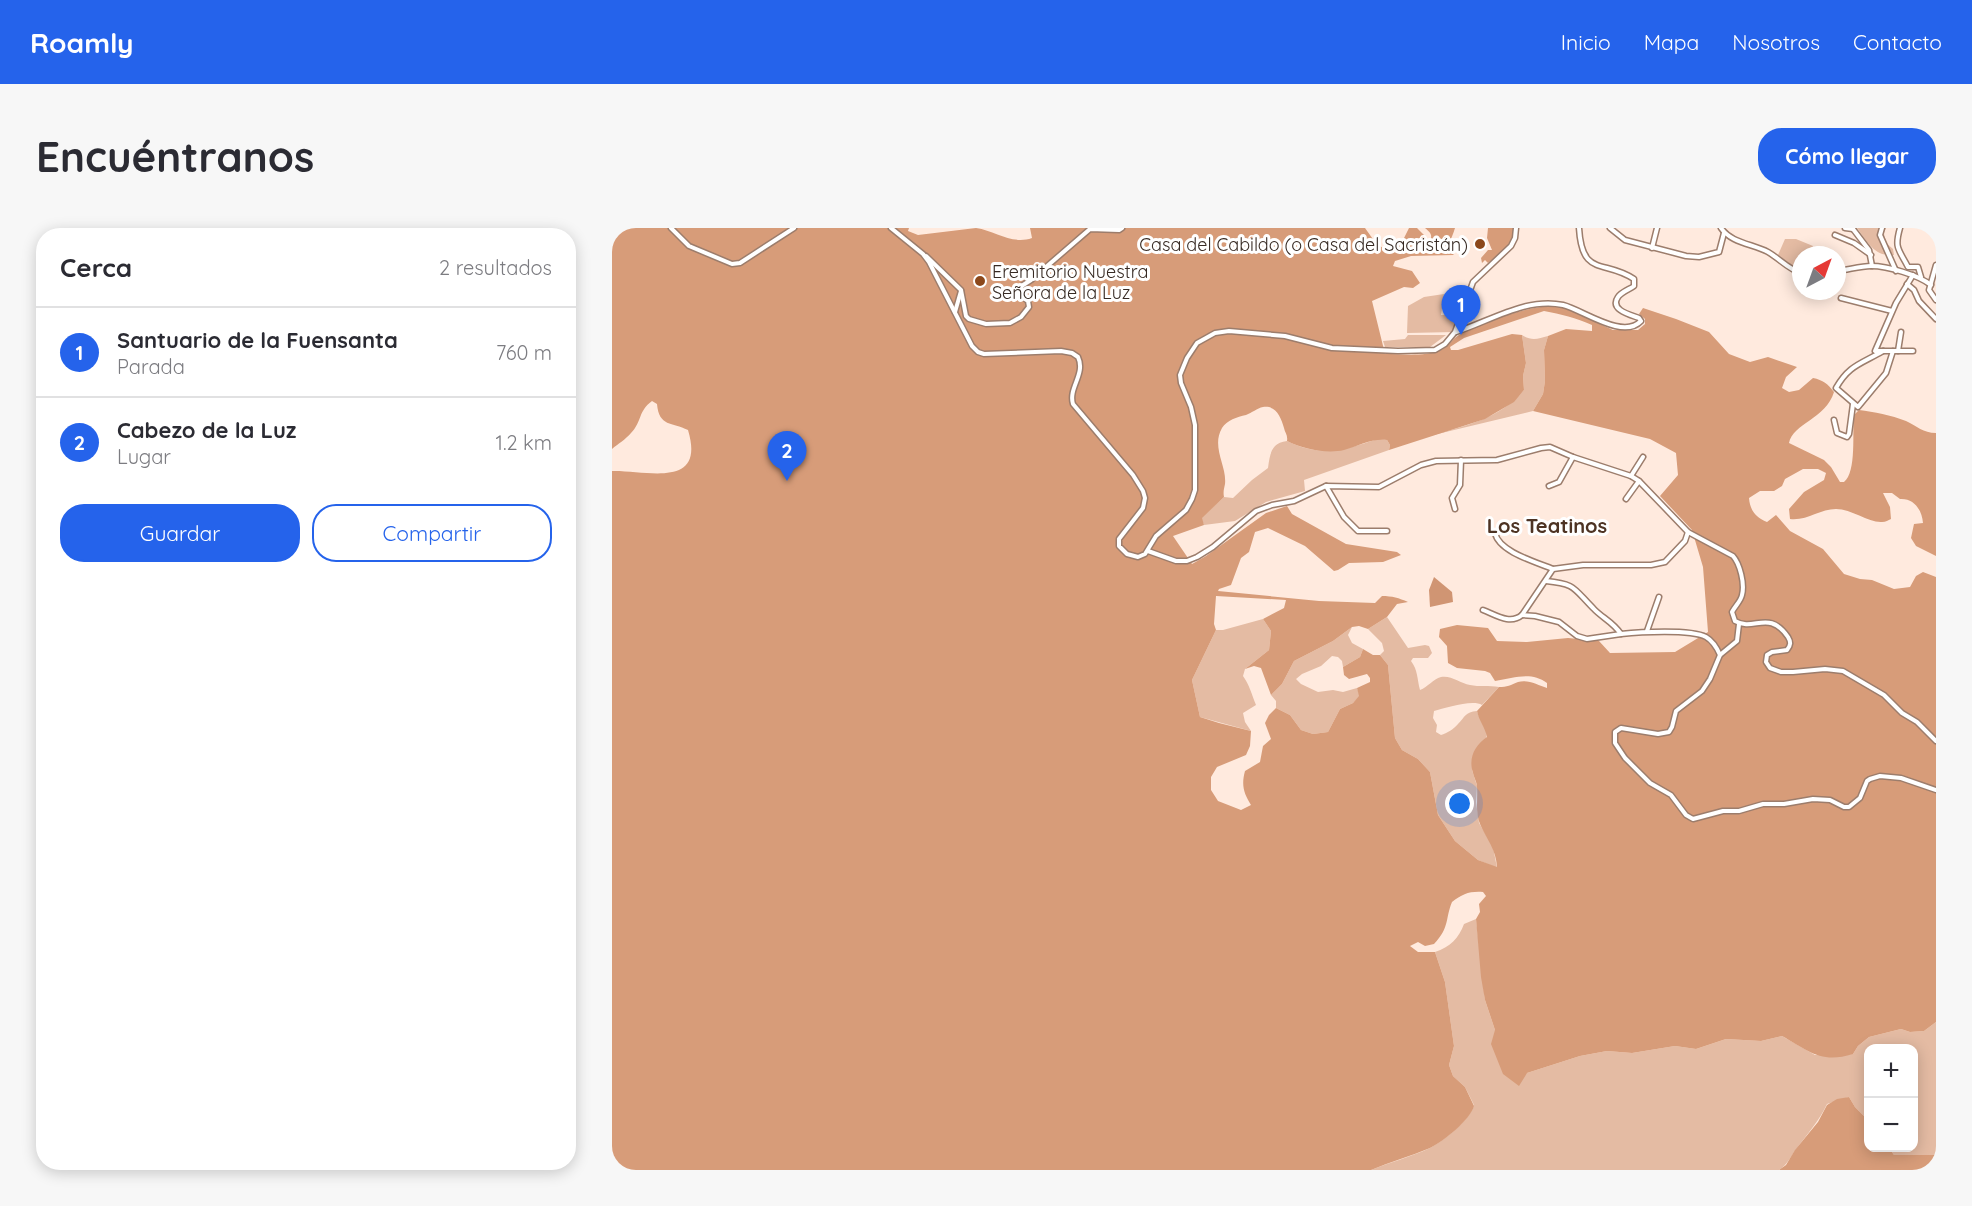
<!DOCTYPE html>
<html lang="es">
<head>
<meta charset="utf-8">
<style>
  :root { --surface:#fff; --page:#f7f7f7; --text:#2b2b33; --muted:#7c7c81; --line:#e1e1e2; --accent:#2563eb }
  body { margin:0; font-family:Quicksand,sans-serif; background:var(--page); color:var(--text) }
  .controls { position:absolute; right:18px; bottom:18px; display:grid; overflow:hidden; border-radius:12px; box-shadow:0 3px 15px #0003 }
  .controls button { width:54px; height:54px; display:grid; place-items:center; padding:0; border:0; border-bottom:2px solid var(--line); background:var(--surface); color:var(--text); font:30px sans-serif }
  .compass { position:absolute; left:1180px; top:18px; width:54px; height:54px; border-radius:50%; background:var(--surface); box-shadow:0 3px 15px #0003; rotate:41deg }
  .you { position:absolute; left:848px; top:576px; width:21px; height:21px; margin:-15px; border:4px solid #fff; border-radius:50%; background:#1a73e8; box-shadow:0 0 0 9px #1a73e833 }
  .badge { display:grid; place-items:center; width:39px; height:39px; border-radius:50%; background:var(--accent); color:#fff; font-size:20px; font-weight:700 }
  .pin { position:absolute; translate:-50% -50px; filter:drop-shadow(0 2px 3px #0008) }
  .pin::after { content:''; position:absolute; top:32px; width:21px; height:18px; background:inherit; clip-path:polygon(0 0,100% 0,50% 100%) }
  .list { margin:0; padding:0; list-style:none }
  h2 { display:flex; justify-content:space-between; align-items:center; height:78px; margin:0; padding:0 24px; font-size:26px }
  h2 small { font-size:20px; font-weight:400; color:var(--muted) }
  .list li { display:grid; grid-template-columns:39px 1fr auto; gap:18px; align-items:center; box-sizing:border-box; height:90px; padding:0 24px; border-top:2px solid var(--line) }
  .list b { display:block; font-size:22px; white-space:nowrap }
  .list p { margin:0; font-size:20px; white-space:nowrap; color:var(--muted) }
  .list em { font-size:20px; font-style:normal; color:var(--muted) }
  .actions { display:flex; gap:12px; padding:18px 24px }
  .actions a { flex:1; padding:14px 0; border:2px solid var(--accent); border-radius:24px; text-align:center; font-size:21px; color:var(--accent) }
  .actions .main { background:var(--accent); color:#fff }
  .map { position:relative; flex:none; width:1324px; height:942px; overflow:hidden; border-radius:24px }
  header { display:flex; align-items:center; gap:36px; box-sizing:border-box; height:84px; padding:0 30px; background:var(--accent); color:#fff }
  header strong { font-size:28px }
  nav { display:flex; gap:33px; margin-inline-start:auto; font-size:21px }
  .intro { display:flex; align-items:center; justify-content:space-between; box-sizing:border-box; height:144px; padding:0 36px }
  h1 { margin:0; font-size:42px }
  .button { padding:15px 27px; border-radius:24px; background:var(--accent); color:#fff; font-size:21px; font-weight:700 }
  main { display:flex; gap:36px; padding:0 36px }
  aside { flex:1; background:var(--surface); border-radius:24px; box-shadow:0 3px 15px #0003 }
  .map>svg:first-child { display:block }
  .green { fill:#e4bba3 }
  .forest { fill:#d79c79; fill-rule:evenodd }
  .water { fill:#d09573 }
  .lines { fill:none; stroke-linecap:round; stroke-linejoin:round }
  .minor-casing { stroke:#9c7d6c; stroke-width:7 }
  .minor { stroke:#fff; stroke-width:4 }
  .poi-dot { fill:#8c481b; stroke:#fff; stroke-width:2 }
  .labels { text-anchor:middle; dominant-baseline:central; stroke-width:6; stroke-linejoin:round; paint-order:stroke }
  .poi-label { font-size:18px; fill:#372a23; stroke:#fff; text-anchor:end }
  .neighbourhood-label { font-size:20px; font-weight:bold; fill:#4d3323; stroke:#fff }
</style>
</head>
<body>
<header>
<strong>Roamly</strong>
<nav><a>Inicio</a><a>Mapa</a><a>Nosotros</a><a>Contacto</a></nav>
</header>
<div class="intro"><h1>Encuéntranos</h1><a class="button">Cómo llegar</a></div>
<main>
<aside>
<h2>Cerca<small>2 resultados</small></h2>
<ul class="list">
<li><span class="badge">1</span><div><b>Santuario de la Fuensanta</b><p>Parada</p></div><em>760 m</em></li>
<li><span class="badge">2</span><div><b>Cabezo de la Luz</b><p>Lugar</p></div><em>1.2 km</em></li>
</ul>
<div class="actions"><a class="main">Guardar</a><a>Compartir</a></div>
</aside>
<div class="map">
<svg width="1324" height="942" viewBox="0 0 1324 942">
  <rect width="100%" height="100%" fill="#ffeade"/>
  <g class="green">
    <path d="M1245,0H1274L1272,5L1273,14L1281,21L1282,27C1263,29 1256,15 1245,0Z"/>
    <polygon points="1173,11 1184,11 1201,18 1198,27 1189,27 1189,41 1184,40 1166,27"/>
    <polygon points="832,66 829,87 850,87 843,104 795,105 796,78 812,69"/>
    <polygon points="796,107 834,107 818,119 773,119 771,113 793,111"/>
    <path d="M910,107C919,113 926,111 936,108L932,122L933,153L931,166L921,183L817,208C852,198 888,191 912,162L911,148L914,135Z"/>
    <path d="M766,211L775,212L778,217L777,222L692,252L693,263L654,274L623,293L592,297L589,290L612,269L621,270L640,252L656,240C658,226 659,215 675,213C710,230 732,222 766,211Z"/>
    <path d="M775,389L796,420L813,417L817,418L820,425L816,430H801L799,433C806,442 805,451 808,462C816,459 821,451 829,449C839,447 848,455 858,457C867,459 877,457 887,459L870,477C861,471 833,480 822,483L821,490L825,497L824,504L829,507C835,505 842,501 846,496C853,489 853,484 865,483C867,490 871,494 874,501C878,514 865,530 860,542L865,558L864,574L867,595L881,619L885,640L866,632L843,613L826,587L818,544L806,531L790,522L783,510L776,437L768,427L772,423L770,415L756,401Z"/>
    <path d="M651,391L659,403L657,422L633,441L631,448C637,456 640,467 644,477L631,485L633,494L639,503L588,489L580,452L604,402H611Z"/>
    <polygon points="740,399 736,407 740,415 751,421 748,429 731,439 730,433 726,429 720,428 709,438 690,446 684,451 689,456 706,464 721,462 731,464 745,460 748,468 741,475 728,481 716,504 701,506 689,502 678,487 664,480 664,473 659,467 670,456 682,433 721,413"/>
    <path d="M864,691L873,772L883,802L915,845L968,828L995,823L1020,825L1063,818L1084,821L1114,811L1149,813L1170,808L1203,827L1241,826L1246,818L1257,809L1289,801L1298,804L1312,803L1324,794V927H1282L1277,920H1302V820H1256V892L1243,879L1237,869L1215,876C1207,893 1196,905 1185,920C1179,928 1176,936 1167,942H759C778,934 799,929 818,920C831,913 858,892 862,877L853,859L841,848L837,837L842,818L833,754L823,724C838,719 847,710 852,696Z"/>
  </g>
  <g class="forest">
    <path d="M0,0H297L296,3L306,7L364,0C384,3 400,17 420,10L418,0H753L763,14L776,24L782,22L783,17L791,12L797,0H805L812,7L807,14C815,25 826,26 839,24L842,27L799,28L783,33L781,38L800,43L808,55L801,60L792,59L760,73L773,126C791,126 812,129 829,122C836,119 840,111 847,107C869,94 929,72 953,80L1001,102H1026L1033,96V91L1027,86L1031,80L1064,91L1097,104L1117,126L1138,134L1156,129L1185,139L1174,149L1170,160L1177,164L1187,162L1201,150C1211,152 1216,156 1222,164C1214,191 1181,195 1177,215L1212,232L1219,239L1228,254H1232C1245,244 1240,203 1242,187L1247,182C1262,184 1279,187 1294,193C1305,198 1311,205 1324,205V328L1304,318L1299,310L1302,296L1311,295C1310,282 1302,270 1288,271L1280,265H1271L1278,279L1279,291C1276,292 1274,294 1270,294C1257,295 1240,281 1224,281C1208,281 1195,293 1178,291L1177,281L1192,264L1212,252L1214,245L1206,241H1191L1173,251L1170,258L1162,263H1148L1137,270C1138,282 1143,289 1155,294L1164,287L1178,303L1211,321L1232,346L1248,351L1260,352L1282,361L1298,359L1304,348L1311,344L1324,349V794L1312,803L1298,804L1289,801L1257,809L1246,818L1241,826C1209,836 1197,823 1170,808L1149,813L1114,811L1084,821L1063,818L1020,825L995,823L968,828L915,845L907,858L891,846L879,816L883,802L873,772L869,749L864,691L868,684L867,676L874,668L871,664C858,663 850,666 840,674C833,691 838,699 822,716L813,718L806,714L798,718L806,724H823L833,754L842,818L837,837L841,848L853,859L862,878C858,892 832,913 818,920C799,928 778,934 759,942H0V243C34,242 94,262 76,202C60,194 47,199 45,176L40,173C26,183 30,194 19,205C14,211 6,216 0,221ZM932,83C949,86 964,90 980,97V103L954,101L936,108L932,122L933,153L931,166L921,183L1038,211L1064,225L1066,247L1048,268L1080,302L1091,339L1096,404L1063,424L998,425L987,413L956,410L915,414L885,413L876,400L845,397L828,401L827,409L835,418L836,435L845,440L873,443L878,445L883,453C902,450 919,443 935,455V460C926,457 916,451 906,454C899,457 895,459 887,459L865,483C867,493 873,499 875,509C863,517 856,530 861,545C862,550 865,554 865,559C866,571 863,584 868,596C875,612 884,621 885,639L866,632L843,613L826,587L818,544L806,531L790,522L783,510L776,437L768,427H761L751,421L748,429L731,439L732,447L737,451L755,446L758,450V454L745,460L747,468L741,475L728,481L716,504L701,506L689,502L678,487L664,480L657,487L653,495L659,511L651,518L648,534L633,543C629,558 632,565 639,577L629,582L606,573L599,562V549L605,539L634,527L638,518L639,503L607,495L588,489L580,452L604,402L602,396L604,368L674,372L672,380L651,391L659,403L657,422L633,441L642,438L649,440L659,467L670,456L682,433L721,413L740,399L747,398L756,401L775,389L785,376L796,374C787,370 780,368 770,368L763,375L707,373L606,363L607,361L619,357L629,330L637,324L643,304L656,300L693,318L722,343L726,342L737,335L771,334L789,327L785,324L734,316L680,286L675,278L654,285L594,328L580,336L561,308L592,297L590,290L612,269C611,264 612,261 613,256C615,238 599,219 610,200C615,192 625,189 634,187C640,185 645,180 651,179C664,177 669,189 672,200C673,205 676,207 675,213C691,221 715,226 732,222C746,218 760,210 775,212L778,217L777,222L873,191L902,174L912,162L911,148L914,135L910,107L900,106L846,122H839L838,119L852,110Z"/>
    <path d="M813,0H843C837,19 833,25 813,14L818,13C821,7 818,4 813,0Z"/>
    <path d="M876,0H902C901,17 889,25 876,35L873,32L870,35L869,30L876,22H880L875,10Z"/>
    <polygon points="1237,869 1243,879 1256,892 1256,920 1277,920 1282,927 1324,927 1324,942 1167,942 1174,937 1183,922 1206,894 1215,877 1225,871"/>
  </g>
  <polygon class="water" points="822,349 840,364 841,374 818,379 817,362"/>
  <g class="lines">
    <defs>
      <g id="minor">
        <polyline points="59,0 77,18 120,36 128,35 182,0"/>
        <path d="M279,0L311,26L317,34L360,118L366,124L372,126L449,123L460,125L466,129C474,146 456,160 461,176L521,247L531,263L533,270L531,280L507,311V318L515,326L526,329L533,326L544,308L574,282L580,271L583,262V197L579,179L569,155L568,147L575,130L585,115L603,105L617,103L673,108L720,120L786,123L823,122L833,116L843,104L861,54L899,18L903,10L904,0"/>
        <polyline points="998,0 1013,12 1074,28 1087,29 1107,24 1112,5"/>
        <path d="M1109,0C1119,15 1141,16 1156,24C1168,31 1176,41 1189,45"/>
        <polyline points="1233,0 1241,1"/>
        <polyline points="1270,0 1268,7 1284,43"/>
        <path d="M1288,0C1282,21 1287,21 1296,39H1306L1309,49"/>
        <polyline points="1241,1 1257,22 1260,38"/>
        <polyline points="1223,7 1242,15 1259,27"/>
        <polyline points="1040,20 1045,0"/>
        <polyline points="314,28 349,62 354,88 357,91 374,96 398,95 409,89 417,79 416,73 407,66 408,59 419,52 478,1 507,2 510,0"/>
        <polyline points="1324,37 1317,62 1324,72"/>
        <path d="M1225,43C1236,42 1248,38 1259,38C1276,38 1306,47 1319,57"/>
        <polyline points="1301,47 1284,75 1263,123 1301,123"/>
        <polyline points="1295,56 1302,62 1307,73 1324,91"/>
        <polyline points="1229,70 1280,83"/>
        <polyline points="343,84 349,63"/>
        <path d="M844,104C878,93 915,69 951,77C971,82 1011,112 1029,93L1027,90C1019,87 997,82 1006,69C1009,64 1018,61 1022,58V51C992,31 970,50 967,0"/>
        <path d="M1271,123C1249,136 1237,137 1224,160L1246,179L1274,145L1281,123"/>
        <polyline points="1286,123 1289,104"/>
        <polyline points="1222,192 1225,205 1235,209 1237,206 1241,176"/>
        <polyline points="1019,248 1031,229"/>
        <polyline points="714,258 732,289 746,303 775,303"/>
        <polyline points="937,258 947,254 961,229"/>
        <polyline points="1014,271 1027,253"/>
        <polyline points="843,281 840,270 848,257 849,232"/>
        <path d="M883,305C887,324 924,334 941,341"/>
        <path d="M536,323L564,333H575L585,329L601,319L644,283L660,277L682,273L714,258L767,259L809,237L824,233L885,232L929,220L938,219L961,229L1019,248L1027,253L1076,304L1121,328C1128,336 1133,356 1130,367C1129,373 1123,378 1120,384L1123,393C1142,404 1157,381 1176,409C1179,414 1179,417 1175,422L1160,424L1155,427L1154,434L1158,440L1169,444H1181L1213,441L1231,443L1272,467L1290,485L1305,494L1324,513"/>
        <path d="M934,353C964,356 961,360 981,380C990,390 1000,393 1009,406C1027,404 1079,401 1094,409C1101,413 1105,420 1108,427"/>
        <path d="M871,382C884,387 898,397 910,387L941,341L971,337H1039L1053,334L1073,313L1076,304"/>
        <polyline points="910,387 923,388 947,394 965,408 975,411 1009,406"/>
        <polyline points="1127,396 1125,413 1108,427 1098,451 1090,463 1064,483 1060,499 1057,504 1046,506 1009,500 1003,504 1003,515 1013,530 1038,555 1059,567 1074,587 1081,591 1111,583 1127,583 1151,576 1172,576 1201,571 1218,572 1232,579 1237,579 1248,570 1255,553 1258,551 1268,548 1289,550 1324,562"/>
        <polyline points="1035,403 1047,369"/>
      </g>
    </defs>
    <use href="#minor" class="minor-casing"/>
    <use href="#minor" class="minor"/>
  </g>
  <g class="poi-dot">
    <circle cx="868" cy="16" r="6"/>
    <circle cx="368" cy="53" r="6"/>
  </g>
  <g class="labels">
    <g class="poi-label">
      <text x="856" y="16">Casa del Cabildo (o Casa del Sacristán)</text>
      <text x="380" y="43" text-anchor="start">Eremitorio Nuestra<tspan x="380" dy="21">Señora de la Luz</tspan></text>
    </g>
    <g class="neighbourhood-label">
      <text x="935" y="297">Los Teatinos</text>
    </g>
  </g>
</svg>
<div class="controls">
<button>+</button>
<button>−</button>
</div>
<svg class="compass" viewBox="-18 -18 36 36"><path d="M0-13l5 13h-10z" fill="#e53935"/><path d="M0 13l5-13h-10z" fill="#7c7c81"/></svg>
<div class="you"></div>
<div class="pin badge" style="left:849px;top:107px">1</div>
<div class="pin badge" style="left:175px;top:253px">2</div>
</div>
</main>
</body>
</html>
